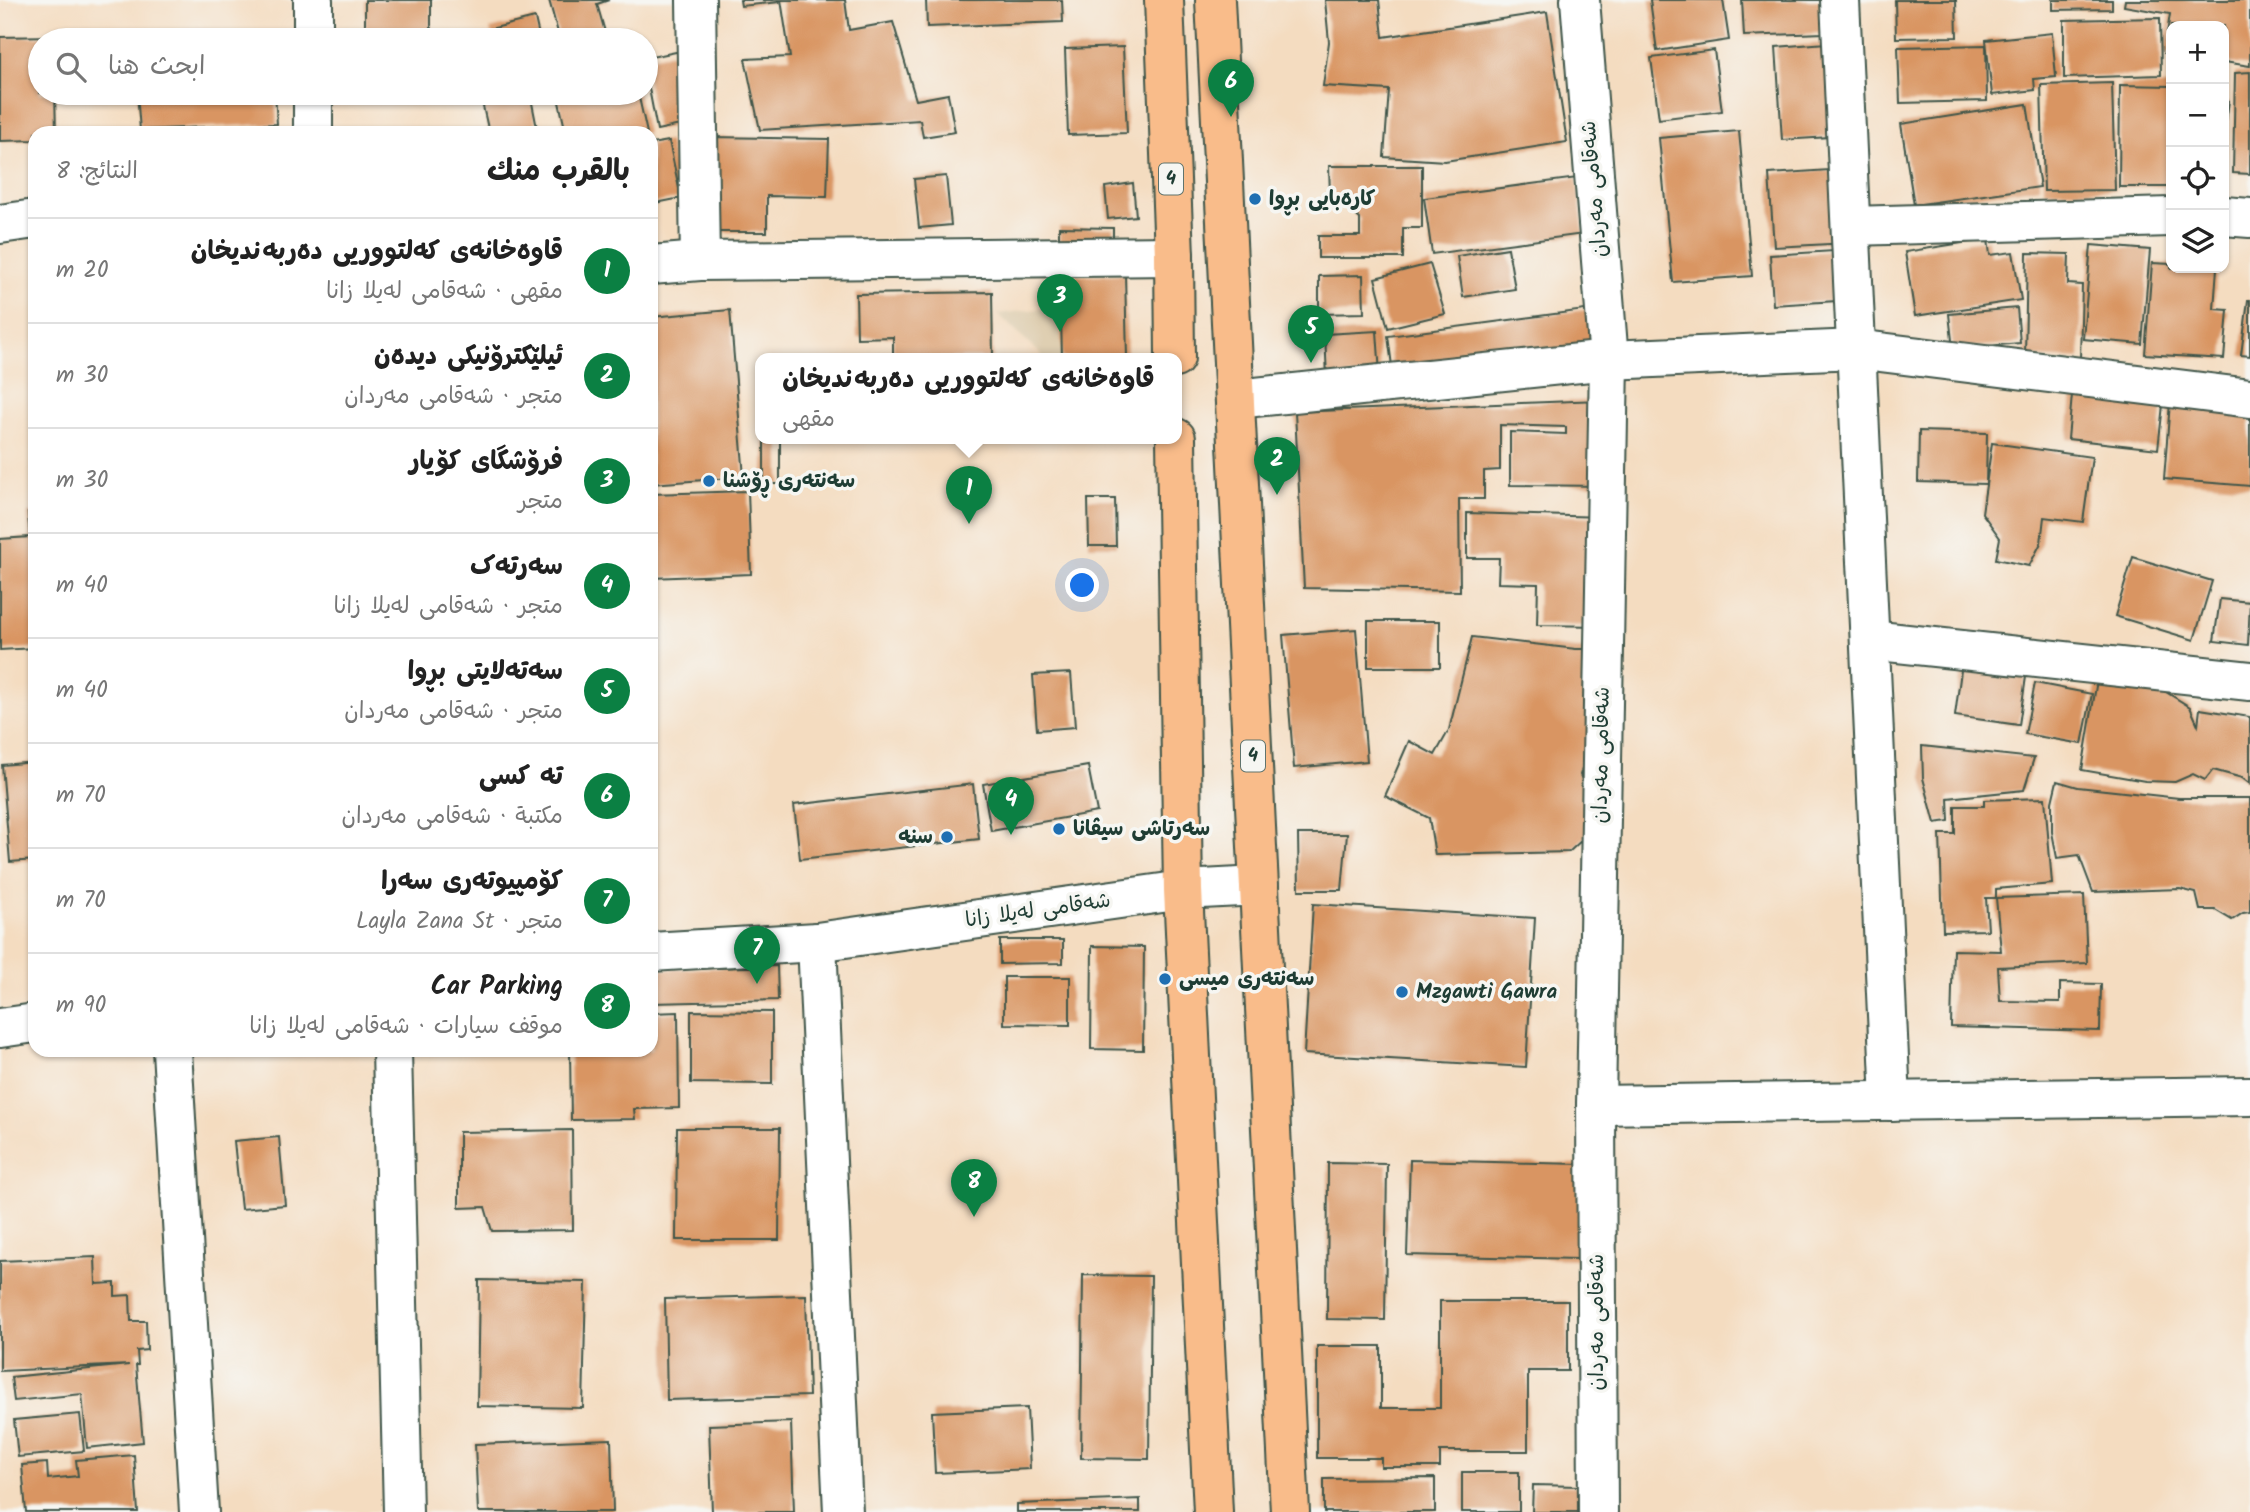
<!DOCTYPE html>
<html lang="ar">
<head>
<meta charset="utf-8">
<style>
  :root { --surface:#fff; --page:#f6f6f6; --text:#222; --muted:#767676; --line:#e0e0e0; --accent:#0b8043 }
  body { margin:0; font-family:Kalam,"Playpen Sans Arabic",sans-serif; background:var(--page); color:var(--text); direction:rtl }
  .controls { position:absolute; right:21px; top:21px; display:grid; overflow:hidden; border-radius:14px; box-shadow:0 2px 5px #0004 }
  .controls button { width:63px; height:63px; display:grid; place-items:center; padding:0; border:0; border-bottom:2px solid var(--line); background:var(--surface); color:var(--text); font:35px sans-serif }
  .you { position:absolute; left:1083px; top:586px; width:24px; height:24px; margin:-18px; border:5px solid #fff; border-radius:50%; background:#1a73e8; box-shadow:0 0 0 10px #1a73e833 }
  .badge { display:grid; place-items:center; width:46px; height:46px; border-radius:50%; background:var(--accent); color:#fff; font-size:23px; font-weight:700 }
  .pin { position:absolute; translate:-50% -58px; filter:drop-shadow(0 2px 4px #0008) }
  .pin::after { content:''; position:absolute; top:37px; width:24px; height:21px; background:inherit; clip-path:polygon(0 0,100% 0,50% 100%) }
  .popup { position:absolute; left:755px; top:353px; width:427px; height:91px; box-sizing:border-box; display:grid; place-content:center; border-radius:14px; background:var(--surface); filter:drop-shadow(0 2px 5px #0005); font-size:23px; white-space:nowrap; color:var(--muted) }
  .popup b { font-size:26px; color:var(--text) }
  .popup::after { content:''; position:absolute; left:50%; top:100%; margin-left:-14px; border:14px solid transparent; border-top-color:var(--surface) }
  .list { margin:0; padding:0; list-style:none }
  h2 { display:flex; justify-content:space-between; align-items:center; height:91px; margin:0; padding:0 28px; font-size:30px }
  h2 small { font-size:23px; font-weight:400; color:var(--muted) }
  .list li { display:grid; grid-template-columns:46px 1fr auto; gap:21px; align-items:center; box-sizing:border-box; height:105px; padding:0 28px; border-top:2px solid var(--line) }
  .list b { display:block; font-size:26px; white-space:nowrap }
  .list p { margin:0; font-size:23px; white-space:nowrap; color:var(--muted) }
  .list em { font-size:23px; font-style:normal; color:var(--muted) }
  .icon { flex:none; width:38px; height:38px; fill:none; stroke:currentColor; stroke-width:2; stroke-linecap:round; stroke-linejoin:round }
  .map { position:relative; flex:none; width:2250px; height:1512px; overflow:hidden; direction:ltr }
  .search { position:absolute; background:var(--surface); box-shadow:0 2px 5px #0004; left:28px; top:28px; width:630px; height:77px; display:flex; align-items:center; gap:18px; box-sizing:border-box; padding:0 24px; border-radius:38px; color:var(--muted); font-size:26px }
  .panel { position:absolute; background:var(--surface); box-shadow:0 2px 5px #0004; left:28px; top:126px; width:630px; height:931px; border-radius:21px; direction:rtl }
  .map>svg:first-child { display:block }
  .built { fill:#dfcfb2 }
  .building { fill:#d99562 }
  .lines { fill:none; stroke-linecap:round; stroke-linejoin:round }
  .minor-casing { stroke:#3f5549; stroke-width:42 }
  .highway-casing { stroke:#3f5549; stroke-width:42 }
  .minor { stroke:#fff; stroke-width:38 }
  .highway { stroke:#f9bc8a; stroke-width:38 }
  .poi-dot { fill:#1f6fb2; stroke:#f6f6f2; stroke-width:2.5 }
  .labels { text-anchor:middle; dominant-baseline:central; stroke-width:7; stroke-linejoin:round; paint-order:stroke }
  .shield { fill:#f6f6f2; stroke:#60746d; stroke-width:2 }
  .shield-label { font-size:19px; font-weight:bold; fill:#1f3d34 }
  .street-label { font-size:21px; fill:#1f3d34; stroke:#f6f6f2 }
  .poi-label { font-size:21px; font-weight:bold; fill:#1f3d34; stroke:#f6f6f2; text-anchor:start }
</style>
</head>
<body>
<div class="map">
<svg width="2250" height="1512" viewBox="0 0 2250 1512">
  <rect width="100%" height="100%" fill="#f6f6f2"/>
  <filter id="ink" filterUnits="userSpaceOnUse"><feTurbulence type="fractalNoise" baseFrequency=".0143" numOctaves="2"/><feDisplacementMap in="SourceGraphic" scale="14" xChannelSelector="R" yChannelSelector="G"/><feConvolveMatrix kernelMatrix="1 2 1 2 8 2 1 2 1" color-interpolation-filters="sRGB"/></filter>
  <filter id="wash" filterUnits="userSpaceOnUse"><feTurbulence type="fractalNoise" baseFrequency=".00686" numOctaves="4" result="noise"/><feDisplacementMap in="SourceGraphic" scale="28" xChannelSelector="R" yChannelSelector="G"/><feGaussianBlur stdDeviation="1.57" result="paint"/><feColorMatrix in="noise" values="0 0 0 0 0 0 0 0 0 0 0 0 0 0 0 0 0 1.4 0 .05"/><feComposite in="paint" operator="in"/></filter>
  <g filter="url(#wash)">
    <rect width="100%" height="100%" fill="#f4dcc0"/>
    <polygon class="built" points="1107,300 1097,358 1045,358 998,314"/>
    <g id="blocks">
      <g class="building">
        <rect x="365" y="0" width="66" height="40"/>
        <polygon points="549,0 609,0 597,4 605,32 572,40 560,40"/>
        <polygon points="740,0 779,0 779,2 741,6"/>
        <polygon points="781,0 845,0 849,30 893,22 916,100 948,94 955,132 923,137 920,120 760,130 745,59 790,57"/>
        <polygon points="926,0 1062,0 1063,22 927,27"/>
        <polygon points="1325,0 1379,0 1383,37 1547,12 1567,142 1445,161 1384,157 1389,90 1323,86 1329,42"/>
        <polygon points="1650,0 1723,0 1729,40 1657,51"/>
        <polygon points="1742,0 1822,0 1824,33 1744,36"/>
        <polygon points="1895,0 1956,0 1957,37 1896,38"/>
        <polygon points="2053,0 2112,0 2112,9 2053,10"/>
        <polygon points="2125,0 2250,0 2250,66 2224,62 2224,26 2171,26 2171,54 2164,53 2170,14 2124,6"/>
        <polygon points="535,18 540,40 493,40 490,29"/>
        <polygon points="2160,18 2161,75 2064,78 2064,20"/>
        <polygon points="2052,33 2056,77 2034,79 2035,90 1992,95 1986,40"/>
        <polygon points="53,36 54,40 40,40 40,93 55,93 56,133 35,133 35,140 0,141 0,37"/>
        <polygon points="1839,42 1846,136 1782,140 1776,47"/>
        <polygon points="1986,45 1987,101 1900,103 1898,47"/>
        <polygon points="1123,47 1127,133 1068,135 1065,49"/>
        <polygon points="1714,50 1722,111 1659,119 1651,58"/>
        <polygon points="681,51 685,124 657,130 646,73 646,58"/>
        <polygon points="2250,72 2250,174 2233,173 2235,73"/>
        <polygon points="2112,83 2115,190 2044,191 2041,85"/>
        <polygon points="2120,85 2171,86 2171,187 2119,187"/>
        <polygon points="137,93 275,93 277,124 140,130"/>
        <polygon points="480,93 530,93 538,133 489,133"/>
        <polygon points="557,93 638,93 647,133 566,133"/>
        <polygon points="2224,100 2229,101 2225,128 2224,127"/>
        <polygon points="2027,104 2040,187 1914,205 1901,124"/>
        <polygon points="1739,131 1752,276 1673,282 1659,138"/>
        <polygon points="712,137 829,139 827,197 767,196 767,232 711,232"/>
        <polygon points="669,141 681,198 651,204 651,144"/>
        <polygon points="1329,166 1422,166 1422,228 1403,228 1403,258 1318,258 1318,236 1360,236 1360,219 1330,194"/>
        <polygon points="1844,169 1848,243 1774,247 1769,174"/>
        <polygon points="946,176 951,225 919,228 914,179"/>
        <polygon points="1577,178 1584,234 1432,254 1424,198"/>
        <polygon points="1133,183 1136,216 1108,219 1105,187"/>
        <polygon points="1059,227 1113,228 1113,249 1059,249"/>
        <polygon points="1988,239 1990,255 2013,252 2021,300 1915,316 1905,252"/>
        <polygon points="2091,245 2150,250 2142,344 2083,339"/>
        <polygon points="1508,248 1515,289 1463,297 1457,256"/>
        <polygon points="1850,250 1853,300 1773,305 1770,255"/>
        <polygon points="2027,253 2069,254 2068,284 2082,285 2080,359 2025,357"/>
        <polygon points="2152,263 2171,264 2171,268 2217,268 2214,309 2228,310 2224,359 2145,354"/>
        <polygon points="1430,264 1445,314 1388,328 1375,278"/>
        <polygon points="1125,274 1127,358 1062,358 1060,276"/>
        <polygon points="1363,275 1364,313 1319,314 1319,276"/>
        <polygon points="992,292 993,358 893,358 893,337 857,338 856,294"/>
        <polygon points="2248,300 2250,300 2250,356 2241,355"/>
        <polygon points="2017,308 2020,343 1953,349 1949,314"/>
        <polygon points="1592,309 1598,354 1394,381 1388,336"/>
        <polygon points="730,310 744,477 651,484 651,317"/>
        <polygon points="1377,331 1380,374 1327,377 1325,334"/>
        <polygon points="2072,395 2163,405 2158,449 2068,439"/>
        <polygon points="1600,400 1605,486 1510,485 1510,432 1566,434 1566,427 1500,425 1500,470 1484,471 1484,499 1459,499 1460,591 1304,588 1295,412"/>
        <polygon points="2170,402 2250,408 2250,486 2164,479"/>
        <polygon points="1919,431 1987,433 1986,484 1918,482"/>
        <rect x="764" y="440" width="16" height="44"/>
        <polygon points="1992,443 2092,457 2083,522 2044,517 2041,543 2029,566 1996,559 2000,538 1982,513"/>
        <polygon points="748,491 751,574 651,578 651,494"/>
        <polygon points="1088,499 1115,499 1116,546 1089,546"/>
        <polygon points="28,513 35,513 35,648 0,650 0,539 30,537"/>
        <polygon points="1467,513 1604,517 1601,626 1537,625 1538,584 1498,583 1499,558 1467,558"/>
        <polygon points="2133,557 2212,581 2194,640 2115,616"/>
        <polygon points="2220,599 2250,602 2248,645 2214,641"/>
        <rect x="1368" y="621" width="72" height="46"/>
        <polygon points="1356,629 1367,761 1294,768 1283,635"/>
        <polygon points="1472,637 1576,649 1594,649 1597,723 1580,775 1600,823 1569,852 1435,855 1429,818 1385,796 1409,741 1435,755 1449,730"/>
        <polygon points="1963,655 2028,663 2019,725 1955,716"/>
        <polygon points="1071,673 1075,727 1037,730 1033,675"/>
        <polygon points="2098,674 2161,689 2190,707 2198,725 2200,709 2250,717 2250,784 2242,778 2213,770 2205,780 2193,774 2175,782 2145,781 2082,770"/>
        <polygon points="2035,683 2092,694 2082,744 2025,734"/>
        <polygon points="1922,746 2034,758 2024,790 1948,798 1949,821 1935,823 1923,778"/>
        <polygon points="35,762 35,860 10,862 2,765"/>
        <polygon points="1088,766 1097,812 991,831 983,784"/>
        <polygon points="2057,781 2078,787 2179,798 2250,798 2250,912 2243,913 2232,920 2215,910 2200,910 2196,893 2180,889 2093,892 2079,855 2057,858 2052,832 2052,802"/>
        <polygon points="973,784 979,839 800,859 794,805"/>
        <polygon points="2045,798 2052,884 1996,889 1996,898 1986,898 1988,930 1943,931 1940,834 1955,834 1955,806 1984,806 1984,800"/>
        <polygon points="1298,834 1347,834 1342,890 1299,890"/>
        <polygon points="2084,895 2087,963 1998,967 2000,1001 2060,1002 2060,983 2101,984 2100,1031 1951,1027 1953,950 2001,951 1996,898"/>
        <polygon points="1313,904 1535,918 1526,1067 1304,1054"/>
        <polygon points="1000,940 1063,940 1063,963 1000,964"/>
        <polygon points="1092,946 1144,947 1143,1050 1091,1049"/>
        <polygon points="777,966 778,1000 651,1003 651,970"/>
        <polygon points="1004,977 1070,977 1070,1025 1004,1024"/>
        <polygon points="691,1011 772,1012 772,1084 691,1083"/>
        <polygon points="678,1012 679,1108 634,1109 635,1119 571,1120 570,1050 651,1050 651,1013"/>
        <polygon points="677,1128 780,1128 779,1240 676,1240"/>
        <polygon points="572,1130 573,1230 492,1231 485,1207 459,1208 459,1132"/>
        <polygon points="279,1137 285,1205 241,1209 234,1141"/>
        <polygon points="1410,1160 1580,1164 1578,1259 1407,1255"/>
        <polygon points="1328,1163 1387,1164 1385,1320 1327,1319"/>
        <polygon points="95,1257 96,1284 115,1283 115,1296 130,1295 131,1321 146,1321 147,1350 137,1351 138,1365 136,1365 143,1442 87,1448 82,1394 14,1401 11,1377 129,1365 0,1371 0,1261"/>
        <polygon points="1083,1275 1151,1276 1149,1459 1081,1458"/>
        <polygon points="479,1280 586,1282 583,1408 477,1406"/>
        <polygon points="806,1295 809,1396 667,1400 665,1299"/>
        <polygon points="1440,1301 1568,1301 1568,1371 1528,1371 1528,1451 1440,1451 1440,1467 1381,1467 1381,1458 1317,1458 1317,1346 1381,1346 1381,1408 1440,1408"/>
        <polygon points="1027,1408 1030,1469 935,1473 932,1412"/>
        <polygon points="80,1414 84,1451 18,1457 14,1420"/>
        <polygon points="791,1422 794,1512 712,1512 709,1425"/>
        <polygon points="611,1439 613,1512 478,1512 475,1444"/>
        <polygon points="134,1455 138,1512 26,1512 22,1465 47,1463 48,1479 78,1476 76,1460"/>
        <rect x="1462" y="1472" width="57" height="40"/>
        <polygon points="1435,1478 1435,1512 1324,1512 1324,1479"/>
        <polygon points="1533,1485 1580,1486 1579,1512 1532,1512"/>
        <polygon points="1140,1499 1140,1512 1017,1512 1017,1504"/>
      </g>
    </g>
  </g>
  <g filter="url(#ink)">
    <use href="#blocks" fill-opacity="0" stroke="#3f5549" stroke-width="2"/>
    <g class="lines">
      <defs>
        <g id="minor">
          <polyline points="313,0 313,40"/>
          <polyline points="696,0 700,261"/>
          <polyline points="1580,0 1609,360 1596,1105 1598,1512"/>
          <polyline points="1840,0 1891,1101"/>
          <polyline points="313,93 313,133"/>
          <polyline points="2224,216 2250,218"/>
          <polyline points="0,224 35,219"/>
          <polyline points="1851,226 2171,217"/>
          <polyline points="651,265 700,261 1174,256"/>
          <polyline points="1236,399 1609,360 1856,349 2250,398"/>
          <polyline points="1870,640 2250,681"/>
          <polyline points="817,942 843,1512"/>
          <polyline points="651,952 817,942 1183,890 1259,886"/>
          <polyline points="0,1028 35,1023"/>
          <polyline points="172,1050 199,1512"/>
          <polyline points="392,1050 403,1512"/>
          <polyline points="1596,1105 2250,1096"/>
        </g>
        <g id="highway">
          <polyline points="1164,0 1174,256 1175,358"/>
          <polyline points="1215,0 1290,1512"/>
          <polyline points="1176,438 1183,890 1213,1512"/>
        </g>
      </defs>
      <use href="#minor" class="minor-casing"/>
      <use href="#highway" class="highway-casing"/>
      <use href="#minor" class="minor"/>
      <use href="#highway" class="highway"/>
    </g>
  </g>
  <g class="poi-dot">
    <circle cx="1255" cy="199" r="7"/>
    <circle cx="709" cy="481" r="7"/>
    <circle cx="1059" cy="829" r="7"/>
    <circle cx="947" cy="837" r="7"/>
    <circle cx="1165" cy="979" r="7"/>
    <circle cx="1402" cy="992" r="7"/>
  </g>
  <g class="labels">
    <g class="shield">
      <rect x="1159" y="163.5" width="24" height="31" rx="5"/>
      <rect x="1241" y="740.5" width="24" height="31" rx="5"/>
    </g>
    <g class="shield-label">
      <text x="1171" y="179">4</text>
      <text x="1253" y="756">4</text>
    </g>
    <g class="street-label">
      <text transform="translate(1595 189) rotate(-95)">شەقامی مەردان</text>
      <text transform="translate(1602 755) rotate(-89)">شەقامی مەردان</text>
      <text transform="translate(1038 911) rotate(-8)">شەقامی لەیلا زانا</text>
      <text transform="translate(1597 1322) rotate(-90)">شەقامی مەردان</text>
    </g>
    <g class="poi-label">
      <text x="1269" y="199">کارەبایی بڕوا</text>
      <text x="723" y="481">سەنتەری ڕۆشنا</text>
      <text x="1073" y="829">سەرتاشی سیڤانا</text>
      <text x="933" y="837" text-anchor="end">سنە</text>
      <text x="1179" y="979">سەنتەری میسی</text>
      <text x="1416" y="992">Mzgawti Gawra</text>
    </g>
  </g>
</svg>
<div class="controls">
<button>+</button>
<button>−</button>
<button><svg class="icon" aria-label="locate" viewBox="0 0 24 24"><circle cx="12" cy="12" r="6"/><path d="M12 2v4M12 18v4M2 12h4M18 12h4"/></svg></button>
<button><svg class="icon" aria-label="layers" viewBox="0 0 24 24"><path d="M12 4l9 5-9 5-9-5zM3 14l9 5 9-5"/></svg></button>
</div>
<div class="you"></div>
<div class="pin badge" style="left:969px;top:524px">1</div>
<div class="popup"><b>قاوەخانەی کەلتووریی دەربەندیخان</b>مقهى</div>
<div class="pin badge" style="left:1277px;top:495px">2</div>
<div class="pin badge" style="left:1060px;top:332px">3</div>
<div class="pin badge" style="left:1011px;top:835px">4</div>
<div class="pin badge" style="left:1311px;top:363px">5</div>
<div class="pin badge" style="left:1231px;top:117px">6</div>
<div class="pin badge" style="left:757px;top:984px">7</div>
<div class="pin badge" style="left:974px;top:1217px">8</div>
<div class="search"><svg class="icon" aria-label="search" viewBox="0 0 24 24"><circle cx="10" cy="10" r="6"/><path d="M15 15l6 6"/></svg>ابحث هنا</div>
<section class="panel">
<h2>بالقرب منك<small>النتائج: 8</small></h2>
<ul class="list">
<li><span class="badge">1</span><div><b>قاوەخانەی کەلتووریی دەربەندیخان</b><p>مقهى · شەقامی لەیلا زانا</p></div><em>20 m</em></li>
<li><span class="badge">2</span><div><b>ئیلێکترۆنیکی دیدەن</b><p>متجر · شەقامی مەردان</p></div><em>30 m</em></li>
<li><span class="badge">3</span><div><b>فرۆشگای کۆیار</b><p>متجر</p></div><em>30 m</em></li>
<li><span class="badge">4</span><div><b>سەرتەک</b><p>متجر · شەقامی لەیلا زانا</p></div><em>40 m</em></li>
<li><span class="badge">5</span><div><b>سه‌ته‌لایتی بڕوا</b><p>متجر · شەقامی مەردان</p></div><em>40 m</em></li>
<li><span class="badge">6</span><div><b>ته كسى</b><p>مكتبة · شەقامی مەردان</p></div><em>70 m</em></li>
<li><span class="badge">7</span><div><b>کۆمپیوتەری سەرا</b><p>متجر · Layla Zana St</p></div><em>70 m</em></li>
<li><span class="badge">8</span><div><b>Car Parking</b><p>موقف سيارات · شەقامی لەیلا زانا</p></div><em>90 m</em></li>
</ul>
</section>
</div>
</body>
</html>
